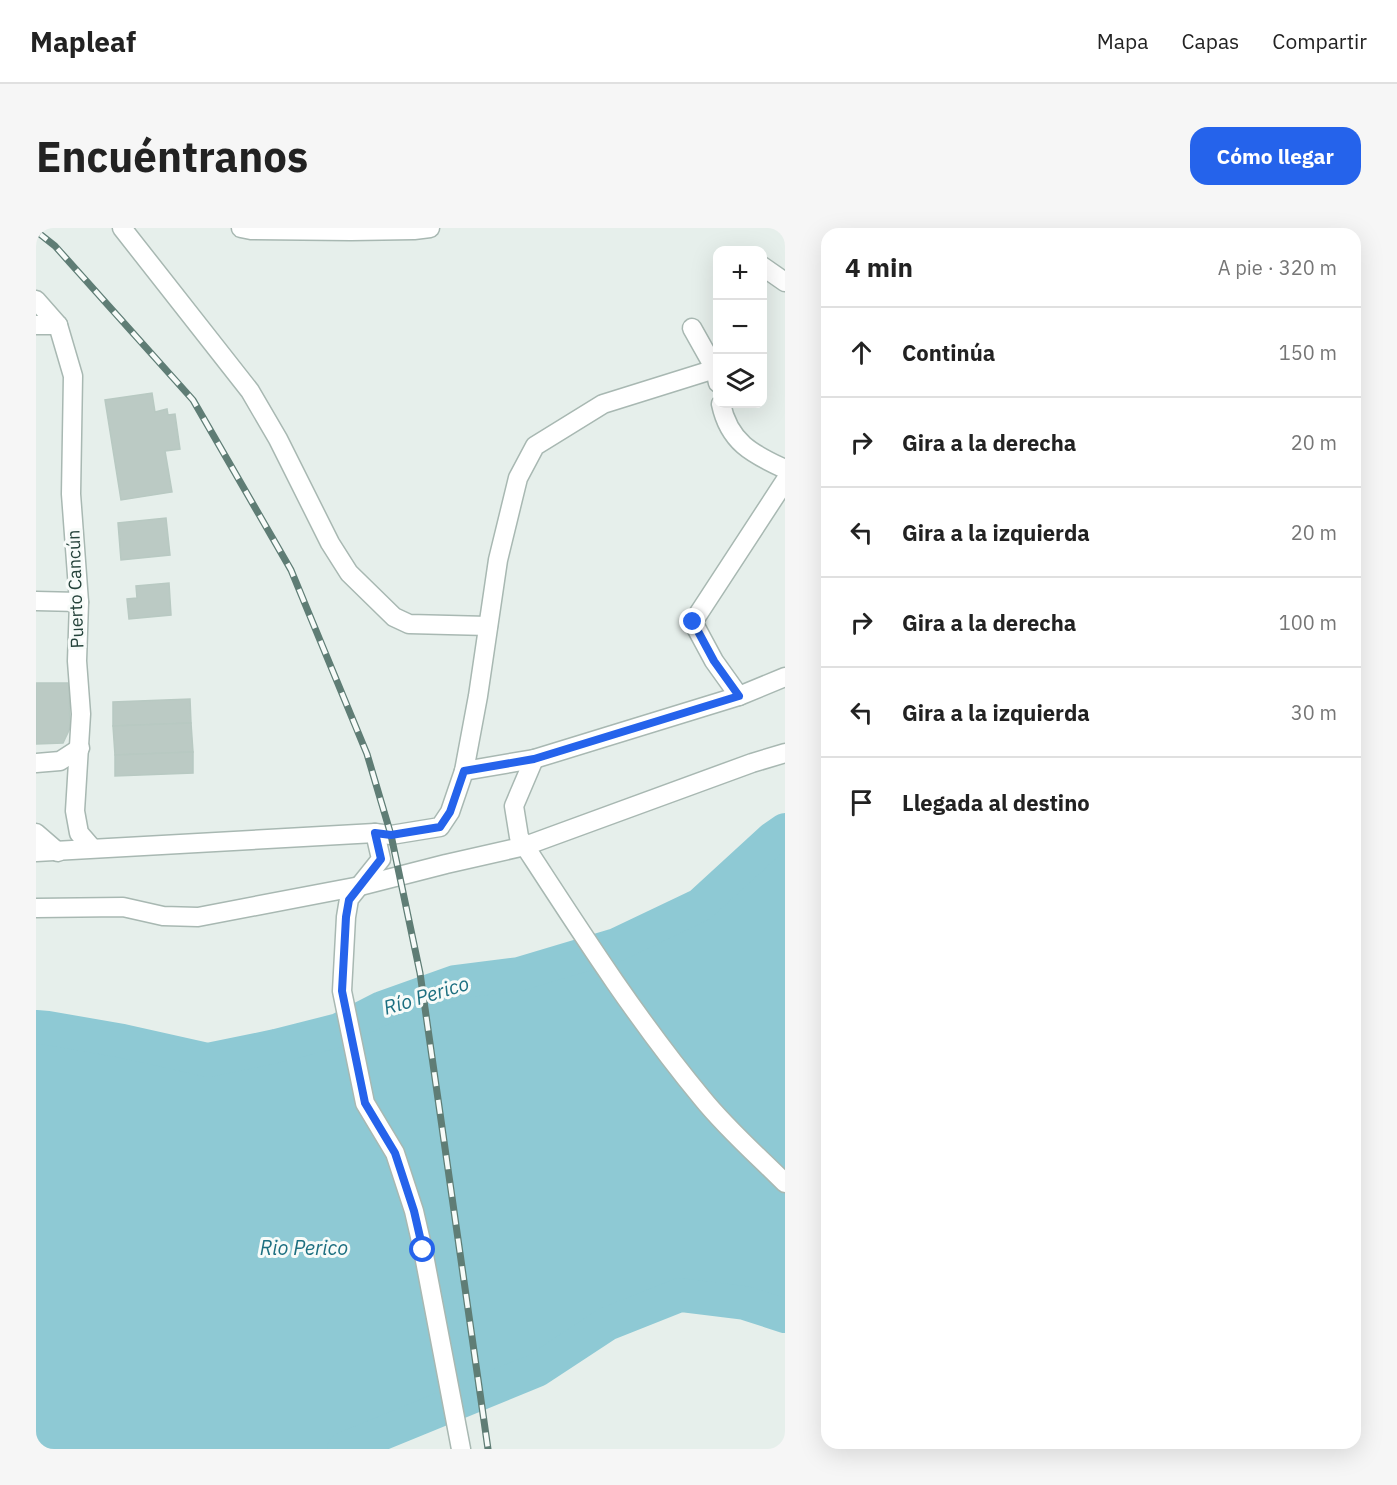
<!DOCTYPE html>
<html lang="es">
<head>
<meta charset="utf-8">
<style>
  :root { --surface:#fff; --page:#f6f6f6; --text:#222; --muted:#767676; --line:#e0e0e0; --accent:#2563eb }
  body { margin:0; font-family:"IBM Plex Sans",sans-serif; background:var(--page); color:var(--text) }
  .controls { position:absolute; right:18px; top:18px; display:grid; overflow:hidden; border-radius:12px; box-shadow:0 6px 24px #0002 }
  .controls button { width:54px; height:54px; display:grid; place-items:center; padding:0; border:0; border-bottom:2px solid var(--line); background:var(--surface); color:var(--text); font:30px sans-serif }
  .stop { position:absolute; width:18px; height:18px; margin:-14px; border:4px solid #2563eb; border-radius:50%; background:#fff }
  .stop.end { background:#2563eb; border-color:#fff; box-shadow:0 2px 6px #0008 }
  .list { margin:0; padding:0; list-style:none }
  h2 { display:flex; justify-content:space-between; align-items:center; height:78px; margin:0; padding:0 24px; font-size:26px }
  h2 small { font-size:20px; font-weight:400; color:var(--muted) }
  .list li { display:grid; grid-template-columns:39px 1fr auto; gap:18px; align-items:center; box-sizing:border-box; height:90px; padding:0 24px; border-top:2px solid var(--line) }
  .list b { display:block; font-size:22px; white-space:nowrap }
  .list em { font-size:20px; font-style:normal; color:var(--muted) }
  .icon { flex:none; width:33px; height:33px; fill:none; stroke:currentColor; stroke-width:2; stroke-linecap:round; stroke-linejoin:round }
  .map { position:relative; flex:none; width:749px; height:1221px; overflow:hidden; border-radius:18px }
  header { display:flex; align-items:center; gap:36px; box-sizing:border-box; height:84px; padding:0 30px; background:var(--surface); border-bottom:2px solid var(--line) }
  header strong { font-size:28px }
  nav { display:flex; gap:33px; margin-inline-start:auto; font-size:21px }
  .intro { display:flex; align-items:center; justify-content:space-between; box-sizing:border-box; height:144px; padding:0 36px }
  h1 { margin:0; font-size:42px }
  .button { padding:15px 27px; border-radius:18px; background:var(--accent); color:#fff; font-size:21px; font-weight:700 }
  main { display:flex; gap:36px; padding:0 36px }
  aside { flex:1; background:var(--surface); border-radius:18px; box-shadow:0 6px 24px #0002 }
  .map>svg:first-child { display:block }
  .water { fill:#8ec9d4 }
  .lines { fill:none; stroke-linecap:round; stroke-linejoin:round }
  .river { stroke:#8ec9d4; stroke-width:34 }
  .building { fill:#bbcac4; stroke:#b8c9c2; stroke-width:1.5 }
  .street-casing { stroke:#a8b8b2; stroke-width:21 }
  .street { stroke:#fff; stroke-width:18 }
  .rail-casing { stroke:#5f7d75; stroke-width:7 }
  .rail { stroke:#f7fbf9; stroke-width:4.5; stroke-dasharray:14; stroke-linecap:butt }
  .route { stroke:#2563eb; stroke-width:8 }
  .labels { text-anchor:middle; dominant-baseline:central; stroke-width:6; stroke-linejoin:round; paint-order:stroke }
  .street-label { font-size:18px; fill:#24423a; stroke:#f7fbf9 }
  .water-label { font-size:20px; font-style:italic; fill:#1c6f80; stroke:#f7fbf9 }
</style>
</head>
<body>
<header>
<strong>Mapleaf</strong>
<nav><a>Mapa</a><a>Capas</a><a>Compartir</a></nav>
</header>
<div class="intro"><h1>Encuéntranos</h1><a class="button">Cómo llegar</a></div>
<main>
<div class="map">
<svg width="749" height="1221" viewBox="0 0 749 1221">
  <rect width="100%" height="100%" fill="#e6efeb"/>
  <polygon class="water" points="749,602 749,1088 709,1075 644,1067 571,1096 501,1142 308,1221 0,1221 0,799 12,800 87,813 172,832 240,818 303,802 346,780 419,754 483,746 580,717 664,677 736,611"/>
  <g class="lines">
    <g class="river">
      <polyline points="0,799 12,800 87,813 172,832 240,818 303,802 346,780 419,754 483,746 580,717 664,677 736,611 749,602"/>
      <polyline points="308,1221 501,1142 571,1096 644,1067 709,1075 749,1088"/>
    </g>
  </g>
  <g class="building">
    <polygon points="116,165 119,184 131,181 132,187 139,186 144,221 129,223 136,264 85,272 69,172"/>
    <polygon points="130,290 134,327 85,332 82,295"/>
    <polygon points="133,355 135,387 93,391 91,371 101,370 100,358"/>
    <polygon points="0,455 33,455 34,500 27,515 0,516"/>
    <polygon points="154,471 155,495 77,498 77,474"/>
    <polygon points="155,495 157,524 79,527 77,498"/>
    <polygon points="157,524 157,545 79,548 79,527"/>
  </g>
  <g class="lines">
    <defs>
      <g id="street">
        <polyline points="86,0 214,163 242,211 294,315 313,345 358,389 373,396 452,398"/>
        <polyline points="205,0 215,2 315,3 378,2 394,0"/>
        <polyline points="726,38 749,54"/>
        <polyline points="0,72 22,97 37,148 35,266 43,374 41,433 45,486 39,583 43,605 56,620"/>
        <polyline points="0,97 22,97"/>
        <polyline points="656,100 679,141 682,155"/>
        <path d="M685,176C693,214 716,226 749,241"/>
        <polyline points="0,373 43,374"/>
        <polyline points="703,468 678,433 657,394 749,253"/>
        <path d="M498,531L478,578L483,609C541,698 598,788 666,870C691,901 721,927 749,955"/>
        <polyline points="0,535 24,533 44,520"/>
        <polyline points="428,543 442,468 462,332 482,250 499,218 567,176 679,141"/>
        <polyline points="0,605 22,624"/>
        <polyline points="339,605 345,631 313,671 310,689 306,763 329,875 359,925 378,983 387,1022 425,1221"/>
        <polyline points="0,624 339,605 355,607 404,599 414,584 428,543 498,531 703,468 749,449"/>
        <polyline points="0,680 87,679 127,688 162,689 324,658 410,636 489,618 716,535 749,525"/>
      </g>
    </defs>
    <use href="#street" class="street-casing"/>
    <use href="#street" class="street"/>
    <defs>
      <polyline id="rail" points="0,3 19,18 157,172 255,342 331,526 355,607 384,745 452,1221"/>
    </defs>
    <use href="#rail" class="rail-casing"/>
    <use href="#rail" class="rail"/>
  </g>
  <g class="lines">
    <polyline class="route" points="387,1022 378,983 359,925 329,875 306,763 310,689 313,672 345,631 339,605 355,607 404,599 414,584 428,543 498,531 703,468 678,433 657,394"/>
  </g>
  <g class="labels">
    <g class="street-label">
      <text transform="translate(39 361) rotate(-92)">Puerto Cancún</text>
    </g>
    <g class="water-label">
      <text transform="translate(390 767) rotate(-17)">Río Perico</text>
      <text x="268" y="1019">Rio Perico</text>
    </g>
  </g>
</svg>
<div class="controls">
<button>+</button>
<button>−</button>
<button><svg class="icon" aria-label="layers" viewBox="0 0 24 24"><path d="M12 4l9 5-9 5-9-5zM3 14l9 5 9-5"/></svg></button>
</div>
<div class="stop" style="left:387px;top:1022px"></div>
<div class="stop end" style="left:657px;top:394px"></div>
</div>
<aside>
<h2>4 min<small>A pie · 320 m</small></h2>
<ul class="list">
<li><svg class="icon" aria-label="ahead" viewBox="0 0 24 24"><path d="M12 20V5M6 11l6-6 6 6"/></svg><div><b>Continúa</b></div><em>150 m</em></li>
<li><svg class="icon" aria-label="right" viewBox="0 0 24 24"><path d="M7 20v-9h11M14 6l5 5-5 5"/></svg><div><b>Gira a la derecha</b></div><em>20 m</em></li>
<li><svg class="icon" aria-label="left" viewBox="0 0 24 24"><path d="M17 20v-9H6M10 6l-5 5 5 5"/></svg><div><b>Gira a la izquierda</b></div><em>20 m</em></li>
<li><svg class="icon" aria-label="right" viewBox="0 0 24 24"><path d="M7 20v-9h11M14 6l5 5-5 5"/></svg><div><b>Gira a la derecha</b></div><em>100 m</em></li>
<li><svg class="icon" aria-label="left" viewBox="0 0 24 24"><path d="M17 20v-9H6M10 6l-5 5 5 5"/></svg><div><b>Gira a la izquierda</b></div><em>30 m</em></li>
<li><svg class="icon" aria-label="arrive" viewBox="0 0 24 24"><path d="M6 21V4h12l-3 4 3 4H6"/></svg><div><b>Llegada al destino</b></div></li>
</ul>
</aside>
</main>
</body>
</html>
